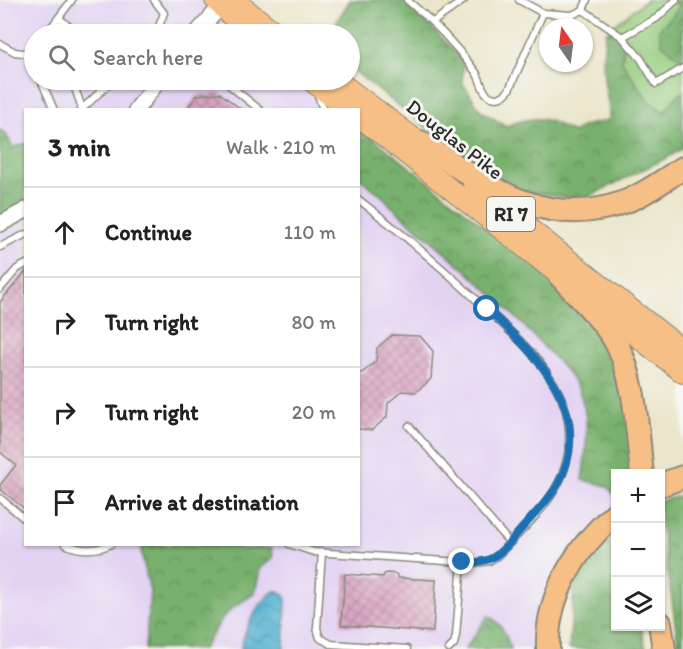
<!DOCTYPE html>
<html lang="en">
<head>
<meta charset="utf-8">
<style>
  :root { --surface:#fff; --page:#f2f2f2; --text:#222; --muted:#767676; --line:#e0e0e0 }
  body { margin:0; font-family:Itim,sans-serif; background:var(--page); color:var(--text) }
  .controls { position:absolute; right:18px; bottom:18px; display:grid; overflow:hidden; border-radius:0px; box-shadow:0 2px 4px #0004 }
  .controls button { width:54px; height:54px; display:grid; place-items:center; padding:0; border:0; border-bottom:2px solid var(--line); background:var(--surface); color:var(--text); font:30px sans-serif }
  .compass { position:absolute; left:539px; top:18px; width:54px; height:54px; border-radius:50%; background:var(--surface); box-shadow:0 2px 4px #0004; rotate:346deg }
  .stop { position:absolute; width:18px; height:18px; margin:-14px; border:4px solid #1f6fb2; border-radius:50%; background:#fff }
  .stop.end { background:#1f6fb2; border-color:#fff; box-shadow:0 2px 6px #0008 }
  .list { margin:0; padding:0; list-style:none }
  h2 { display:flex; justify-content:space-between; align-items:center; height:78px; margin:0; padding:0 24px; font-size:26px }
  h2 small { font-size:20px; font-weight:400; color:var(--muted) }
  .list li { display:grid; grid-template-columns:39px 1fr auto; gap:18px; align-items:center; box-sizing:border-box; height:90px; padding:0 24px; border-top:2px solid var(--line) }
  .list b { display:block; font-size:22px; white-space:nowrap }
  .list em { font-size:20px; font-style:normal; color:var(--muted) }
  .icon { flex:none; width:33px; height:33px; fill:none; stroke:currentColor; stroke-width:2; stroke-linecap:round; stroke-linejoin:round }
  .map { position:relative; flex:none; width:683px; height:649px; overflow:hidden }
  .search { position:absolute; background:var(--surface); box-shadow:0 2px 4px #0004; left:24px; top:24px; width:336px; height:66px; display:flex; align-items:center; gap:15px; box-sizing:border-box; padding:0 21px; border-radius:33px; color:var(--muted); font-size:22px }
  .panel { position:absolute; background:var(--surface); box-shadow:0 2px 4px #0004; left:24px; top:108px; width:336px; height:438px; border-radius:0px }
  .map>svg:first-child { display:block }
  .built { fill:#e3d3f3 }
  .grass { fill:#96cc7e; stroke:#607c54; stroke-width:1.5 }
  .forest { fill:url(#forest-crowns); stroke:#526e4c; stroke-width:1.5 }
  .water { fill:url(#water-waves); stroke:#3e6e7e; stroke-width:1.5 }
  .building { fill:url(#building-cross-hatch) }
  .lines { fill:none; stroke-linecap:round; stroke-linejoin:round }
  .service-casing { stroke:#8b887b; stroke-width:9 }
  .tertiary-casing { stroke:#8b887b; stroke-width:18 }
  .primary-casing { stroke:#8b887b; stroke-width:22 }
  .motorway-casing { stroke:#8b887b; stroke-width:26 }
  .service { stroke:#fff; stroke-width:6 }
  .tertiary { stroke:#fff; stroke-width:15 }
  .primary { stroke:#f5bf86; stroke-width:20 }
  .motorway { stroke:#f5bf86; stroke-width:22 }
  .route { stroke:#1f6fb2; stroke-width:8 }
  .labels { text-anchor:middle; dominant-baseline:central; stroke-width:6; stroke-linejoin:round; paint-order:stroke }
  .shield { fill:#f6f6f2; stroke:#686867; stroke-width:1.5 }
  .shield-label { font-size:20px; font-weight:bold; fill:#2b2b2b }
  .street-label { font-size:21px; fill:#2b2b2b; stroke:#f6f6f2 }
</style>
</head>
<body>
<div class="map">
<svg width="683" height="649" viewBox="0 0 683 649">
  <defs>
    <pattern id="forest-crowns" width="20" height="18" patternUnits="userSpaceOnUse" patternTransform="scale(1.5)"><rect width="20" height="18" fill="#78b06d"/><path d="M2 6a3 3 0 1 1 6 0M12 15a3 3 0 1 1 6 0" fill="none" stroke="#638f5a"/></pattern>
    <pattern id="water-waves" width="16" height="10" patternUnits="userSpaceOnUse" patternTransform="scale(1.5)"><rect width="16" height="10" fill="#52b1d0"/><path d="M0 5q4-4 8 0t8 0" fill="none" stroke="#4490a9"/></pattern>
    <pattern id="building-cross-hatch" width="8" height="8" patternUnits="userSpaceOnUse" patternTransform="scale(1.5)"><rect width="8" height="8" fill="#d9a3c0"/><path d="M0 0l8 8M0 8l8-8" fill="none" stroke="#b0859c"/></pattern>
  </defs>
  <rect width="100%" height="100%" fill="#f6f6f2"/>
  <filter id="ink" filterUnits="userSpaceOnUse"><feTurbulence type="fractalNoise" baseFrequency=".0167" numOctaves="2"/><feDisplacementMap in="SourceGraphic" scale="12" xChannelSelector="R" yChannelSelector="G"/><feConvolveMatrix kernelMatrix="1 2 1 2 8 2 1 2 1" color-interpolation-filters="sRGB"/></filter>
  <filter id="wash" filterUnits="userSpaceOnUse"><feTurbulence type="fractalNoise" baseFrequency=".008" numOctaves="4" result="noise"/><feDisplacementMap in="SourceGraphic" scale="24" xChannelSelector="R" yChannelSelector="G"/><feGaussianBlur stdDeviation="1.35" result="paint"/><feColorMatrix in="noise" values="0 0 0 0 0 0 0 0 0 0 0 0 0 0 0 0 0 1.4 0 .05"/><feComposite in="paint" operator="in"/></filter>
  <g filter="url(#wash)">
    <rect width="100%" height="100%" fill="#ebe6cb"/>
    <g class="built">
      <polygon points="2,0 220,0 257,34 34,34 34,80 307,80 342,109 26,110 25,143 13,148 6,134 0,130 0,3"/>
      <polygon points="359,177 374,192 385,198 391,206 459,265 523,324 568,373 582,398 588,440 582,480 607,486 615,496 615,514 582,548 548,649 511,649 503,629 498,621 488,616 465,649 203,649 224,616 233,608 255,593 266,547 240,549 232,545 358,544"/>
      <polygon points="25,209 26,544 142,545 141,552 150,591 145,649 0,649 0,603 3,598 0,574 0,222"/>
    </g>
    <polygon class="grass" points="646,0 669,0 679,5 673,15 659,30 663,44 683,60 683,92 678,95 664,112 648,101 622,62 624,43 621,32 606,32"/>
    <g class="forest">
      <path d="M350,0H401L406,2L464,61L462,82L481,111L506,126C536,115 546,116 573,133L583,126L609,120C610,107 607,98 605,86C602,68 603,50 606,32L621,31L624,43L622,62L648,101L664,112L678,95L683,92V148L670,156L582,200L514,189L482,171L350,68V34H329Z"/>
      <polygon points="669,0 683,0 683,60 662,44 659,30 673,15 679,5"/>
      <path d="M358,126L580,302L614,342L640,473L616,474L615,496L607,486L582,480C586,453 590,426 582,399C576,379 559,363 545,348C498,296 444,251 391,206C383,194 369,187 359,177Z"/>
      <polygon points="0,130 6,134 13,148 26,143 25,209 0,222"/>
      <polygon points="683,495 683,649 679,649 661,527 660,501"/>
      <polygon points="615,535 616,626 641,627 646,649 569,649 575,575"/>
      <polygon points="232,545 240,549 272,548 273,558 260,569 255,593 233,608 224,616 203,649 145,649 150,591 141,552 142,545"/>
      <path d="M488,616C503,624 505,634 511,649H465Z"/>
    </g>
    <path class="water" d="M274,591H279L284,594L286,600L284,649H241C244,628 257,604 274,591Z"/>
    <g id="blocks">
      <g class="building">
        <polygon points="220,93 242,110 186,110 197,95"/>
        <polygon points="26,271 26,510 0,489 0,485 16,465 0,452 0,302"/>
        <polygon points="392,335 420,336 433,351 431,379 416,392 402,391 388,403 387,417 372,430 358,429 358,373 362,373 376,361 377,348"/>
        <polygon points="387,573 396,574 398,578 436,580 433,632 341,625 345,574 383,577 384,574"/>
      </g>
    </g>
  </g>
  <g filter="url(#ink)">
    <use href="#blocks" fill-opacity="0" stroke="#8b887b" stroke-width="1.5"/>
    <g class="lines">
      <defs>
        <g id="service">
          <polyline points="154,0 164,13 156,34"/>
          <path d="M407,0C433,21 455,44 475,71C481,78 481,90 488,95C496,101 504,97 509,90L543,13L572,15L583,10L587,0"/>
          <polyline points="519,0 543,13"/>
          <polyline points="583,10 622,37 641,59 656,84 683,68"/>
          <polyline points="59,18 78,34"/>
          <polyline points="433,22 464,0"/>
          <polyline points="46,34 72,0"/>
          <polyline points="622,37 657,18 676,0"/>
          <polyline points="0,44 15,52 31,54"/>
          <polyline points="34,49 31,54 34,63"/>
          <polyline points="41,80 54,110"/>
          <polyline points="72,80 82,108"/>
          <polyline points="97,80 102,91"/>
          <polyline points="223,80 260,110"/>
          <polyline points="318,95 323,110"/>
          <polyline points="81,110 113,80"/>
          <polyline points="0,247 26,234"/>
          <polyline points="0,289 17,269 26,264"/>
          <polyline points="409,426 509,542"/>
          <polyline points="0,498 26,520"/>
          <path d="M65,544C79,551 97,551 111,544"/>
          <path d="M289,544L314,552L474,563L489,561L497,556C521,531 553,503 564,470C572,446 571,417 560,395C543,359 511,332 483,306C443,268 402,233 358,199"/>
          <polyline points="322,552 317,628 320,638 331,644 407,649"/>
          <polyline points="449,649 454,644 456,636 462,562"/>
        </g>
        <g id="tertiary">
          <polyline points="196,34 220,7"/>
          <polyline points="136,110 159,80"/>
          <polyline points="0,224 26,210"/>
        </g>
        <g id="primary">
          <polyline points="215,0 233,18 253,34"/>
          <polyline points="234,0 278,34"/>
          <polyline points="310,80 349,110"/>
          <polyline points="337,80 431,151"/>
          <polyline points="358,116 683,373"/>
          <polyline points="473,184 683,350"/>
        </g>
        <g id="motorway">
          <path d="M420,142C484,184 546,233 627,201C647,193 665,179 683,168"/>
          <path d="M560,276C578,296 599,315 614,339C636,376 637,431 642,474"/>
          <polyline points="660,485 683,477"/>
          <polyline points="660,623 664,649"/>
          <path d="M548,649C546,595 576,548 616,513"/>
        </g>
      </defs>
      <use href="#service" class="service-casing"/>
      <use href="#tertiary" class="tertiary-casing"/>
      <use href="#primary" class="primary-casing"/>
      <use href="#motorway" class="motorway-casing"/>
      <use href="#service" class="service"/>
      <use href="#tertiary" class="tertiary"/>
      <use href="#primary" class="primary"/>
      <use href="#motorway" class="motorway"/>
    </g>
  </g>
  <g class="lines" filter="url(#ink)">
    <path class="route" d="M462,562C498,565 503,549 525,525C536,512 549,500 557,486C598,412 536,355 487,309"/>
  </g>
  <g class="labels">
    <rect class="shield" x="487" y="197" width="48" height="34" rx="4.5"/>
    <g class="shield-label">
      <text x="511" y="214">RI 7</text>
    </g>
    <g class="street-label">
      <text transform="translate(455 139) rotate(38)">Douglas Pike</text>
    </g>
  </g>
</svg>
<div class="controls">
<button>+</button>
<button>−</button>
<button><svg class="icon" aria-label="layers" viewBox="0 0 24 24"><path d="M12 4l9 5-9 5-9-5zM3 14l9 5 9-5"/></svg></button>
</div>
<svg class="compass" viewBox="-18 -18 36 36"><path d="M0-13l5 13h-10z" fill="#e53935"/><path d="M0 13l5-13h-10z" fill="#767676"/></svg>
<div class="stop" style="left:487px;top:309px"></div>
<div class="stop end" style="left:462px;top:562px"></div>
<div class="search"><svg class="icon" aria-label="search" viewBox="0 0 24 24"><circle cx="10" cy="10" r="6"/><path d="M15 15l6 6"/></svg>Search here</div>
<section class="panel">
<h2>3 min<small>Walk · 210 m</small></h2>
<ul class="list">
<li><svg class="icon" aria-label="ahead" viewBox="0 0 24 24"><path d="M12 20V5M6 11l6-6 6 6"/></svg><div><b>Continue</b></div><em>110 m</em></li>
<li><svg class="icon" aria-label="right" viewBox="0 0 24 24"><path d="M7 20v-9h11M14 6l5 5-5 5"/></svg><div><b>Turn right</b></div><em>80 m</em></li>
<li><svg class="icon" aria-label="right" viewBox="0 0 24 24"><path d="M7 20v-9h11M14 6l5 5-5 5"/></svg><div><b>Turn right</b></div><em>20 m</em></li>
<li><svg class="icon" aria-label="arrive" viewBox="0 0 24 24"><path d="M6 21V4h12l-3 4 3 4H6"/></svg><div><b>Arrive at destination</b></div></li>
</ul>
</section>
</div>
</body>
</html>
